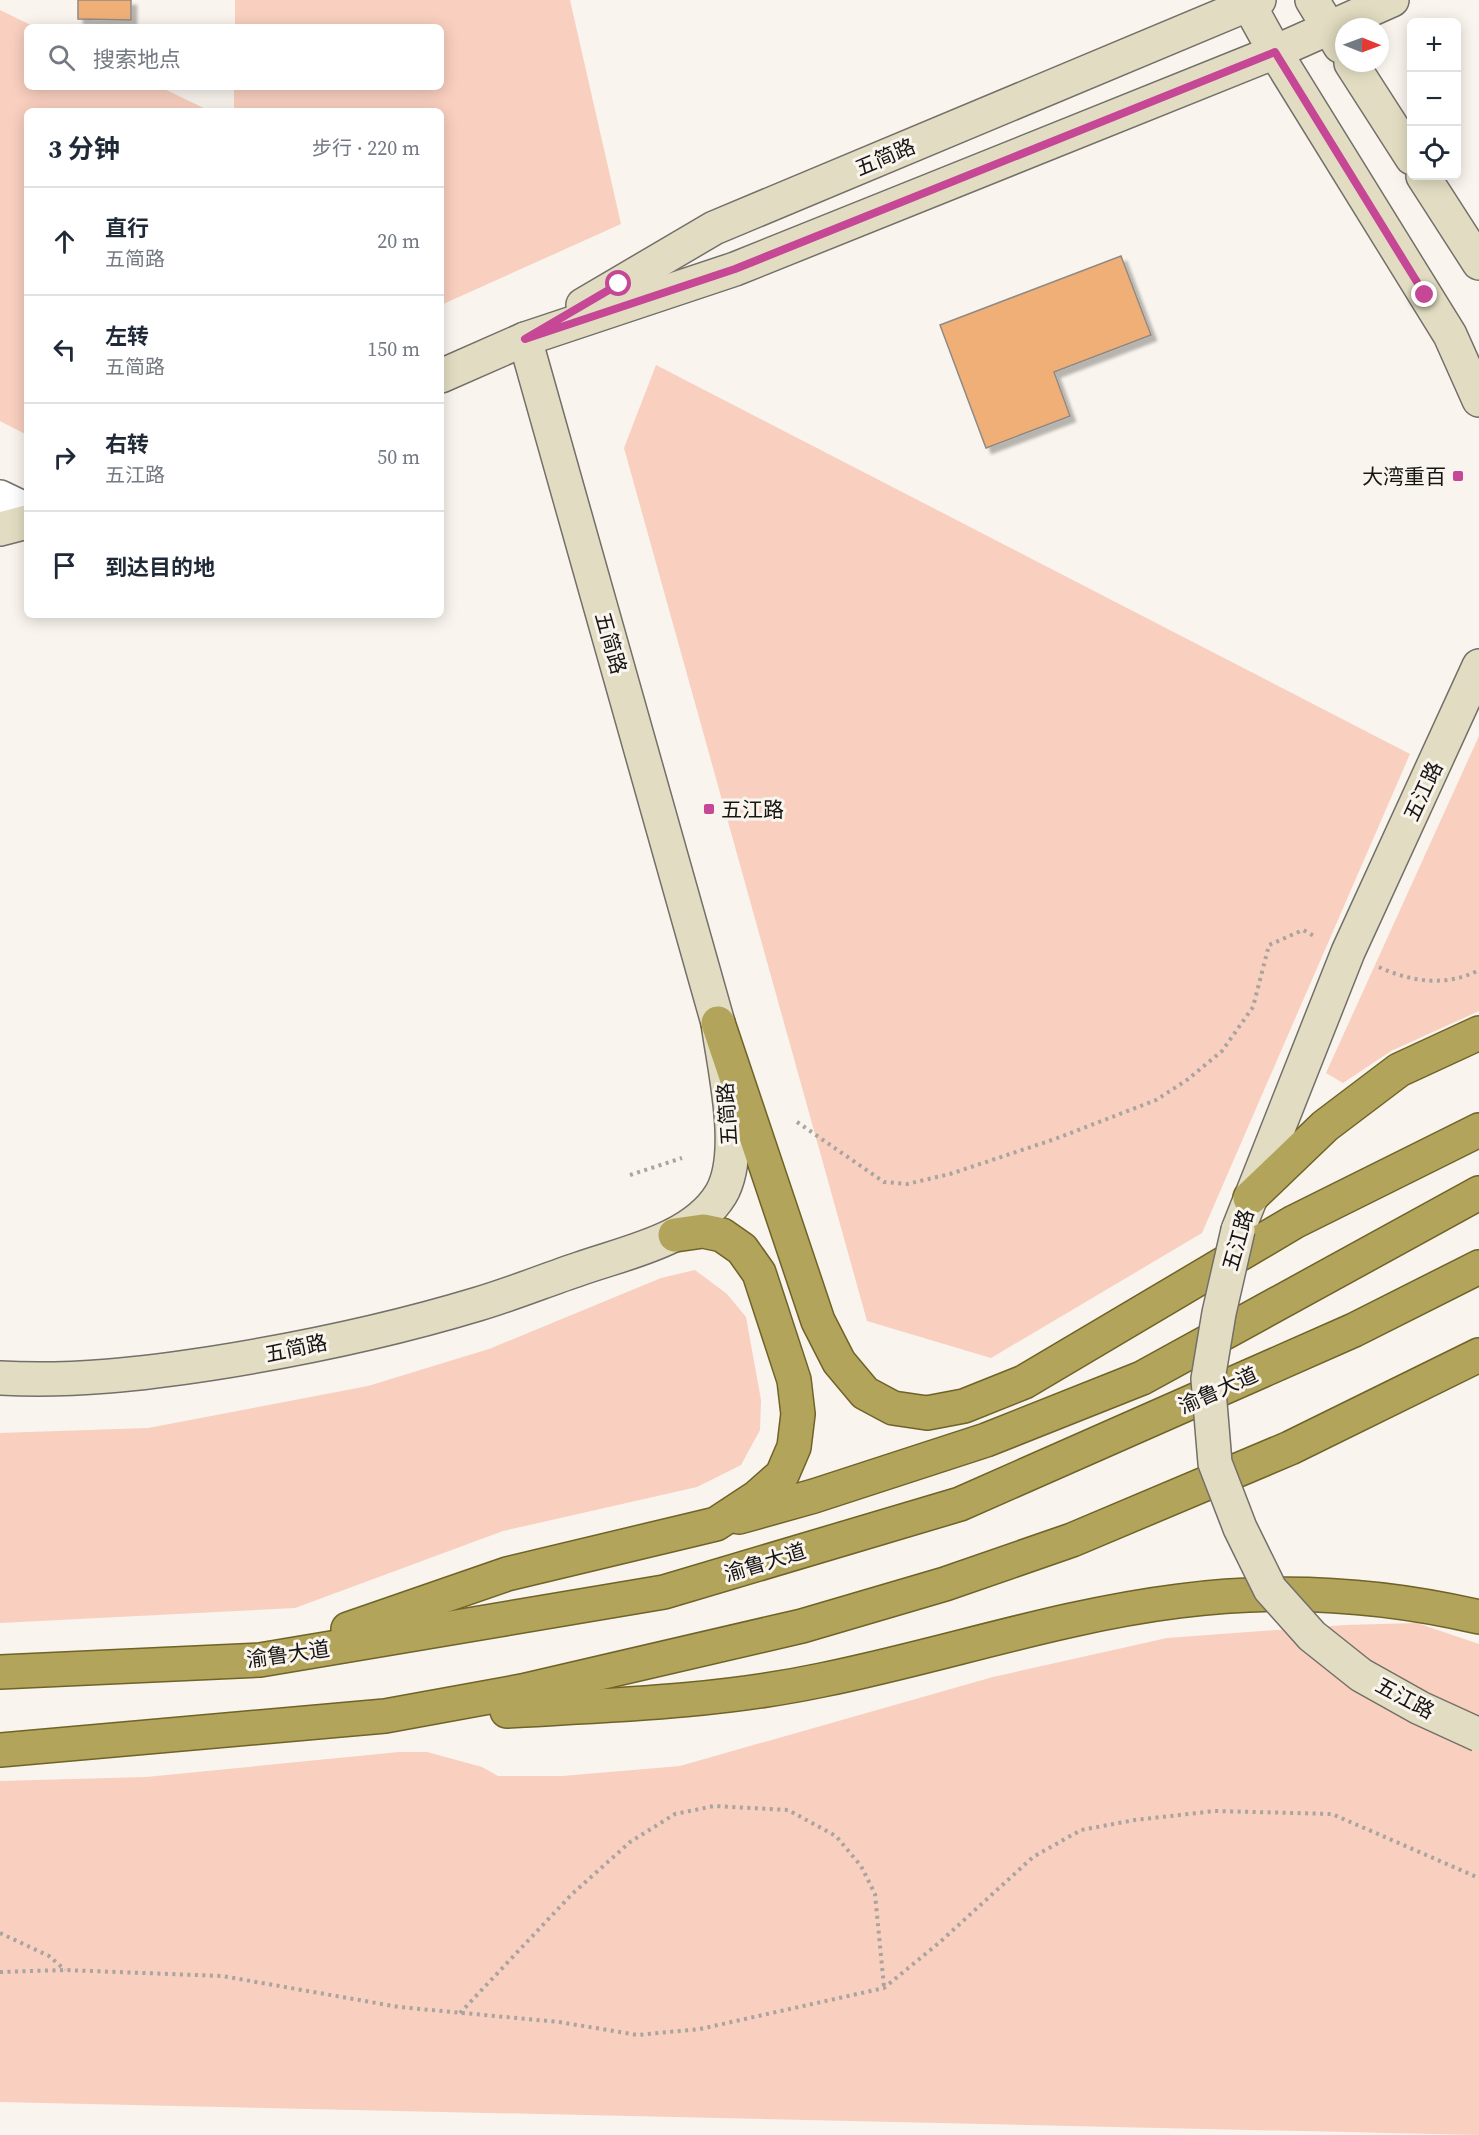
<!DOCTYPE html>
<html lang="zh">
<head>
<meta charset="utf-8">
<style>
  :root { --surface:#fff; --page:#f6f6f7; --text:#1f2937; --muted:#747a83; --line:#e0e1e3 }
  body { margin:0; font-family:"Source Serif 4","Noto Sans SC",serif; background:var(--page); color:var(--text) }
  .controls { position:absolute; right:18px; top:18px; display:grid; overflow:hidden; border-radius:9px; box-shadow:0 3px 15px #0003 }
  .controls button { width:54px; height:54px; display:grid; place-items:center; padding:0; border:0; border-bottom:2px solid var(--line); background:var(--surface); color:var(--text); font:30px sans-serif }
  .compass { position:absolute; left:1335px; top:18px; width:54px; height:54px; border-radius:50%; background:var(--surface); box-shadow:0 3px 15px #0003; rotate:91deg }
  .stop { position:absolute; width:18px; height:18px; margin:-14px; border:4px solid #c54795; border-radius:50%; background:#fff }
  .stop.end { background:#c54795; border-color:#fff; box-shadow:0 2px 6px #0008 }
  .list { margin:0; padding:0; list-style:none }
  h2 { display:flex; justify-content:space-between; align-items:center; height:78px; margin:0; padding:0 24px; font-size:26px }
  h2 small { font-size:20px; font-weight:400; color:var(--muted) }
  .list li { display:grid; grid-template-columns:39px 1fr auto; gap:18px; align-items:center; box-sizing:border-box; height:108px; padding:0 24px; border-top:2px solid var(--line) }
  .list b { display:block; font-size:22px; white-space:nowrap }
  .list p { margin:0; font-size:20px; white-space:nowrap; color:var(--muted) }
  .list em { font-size:20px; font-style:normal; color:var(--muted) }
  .icon { flex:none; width:33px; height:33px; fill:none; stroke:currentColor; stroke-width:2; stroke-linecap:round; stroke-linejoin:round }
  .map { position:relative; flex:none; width:1479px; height:2135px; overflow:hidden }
  .search { position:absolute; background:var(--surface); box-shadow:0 3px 15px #0003; left:24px; top:24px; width:420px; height:66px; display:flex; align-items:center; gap:15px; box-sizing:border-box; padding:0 21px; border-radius:9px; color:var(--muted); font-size:22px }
  .panel { position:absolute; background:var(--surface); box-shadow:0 3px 15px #0003; left:24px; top:108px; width:420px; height:510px; border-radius:9px }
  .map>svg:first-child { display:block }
  .green { fill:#f9cfbf }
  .building { fill:#f1af78; stroke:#908a85; stroke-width:1.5; filter:url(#shadow) }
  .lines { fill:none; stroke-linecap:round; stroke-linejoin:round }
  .minor-casing { stroke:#736f69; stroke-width:36 }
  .secondary-casing { stroke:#736f69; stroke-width:36 }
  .trunk-casing { stroke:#6f6327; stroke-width:36 }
  .path { stroke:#a8a49f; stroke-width:4; stroke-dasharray:3 4.5; stroke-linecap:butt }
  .minor { stroke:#fff; stroke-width:33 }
  .secondary { stroke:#e2ddc2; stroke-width:33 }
  .trunk { stroke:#b2a45b; stroke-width:33 }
  .secondary-bridge-casing { stroke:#736f69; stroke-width:36; stroke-linecap:butt }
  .secondary-bridge { stroke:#e2ddc2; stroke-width:33 }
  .route { stroke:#c54795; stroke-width:8 }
  .poi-dot { fill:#c54795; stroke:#f9f4ed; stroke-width:2 }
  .labels { text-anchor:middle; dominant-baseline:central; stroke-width:6; stroke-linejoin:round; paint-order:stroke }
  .street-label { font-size:21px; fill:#171513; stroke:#f9f4ed }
  .poi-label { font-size:21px; fill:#171513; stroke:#f9f4ed; text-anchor:end }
</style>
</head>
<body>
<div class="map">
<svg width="1479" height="2135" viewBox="0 0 1479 2135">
  <defs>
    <filter id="shadow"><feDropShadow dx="5.5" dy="5.5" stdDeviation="1.5" flood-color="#0004"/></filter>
  </defs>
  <rect width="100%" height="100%" fill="#f9f4ed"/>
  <g class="green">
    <polygon points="235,0 570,0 621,224 441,305 441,111 234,111 234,87 441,87 441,27 235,27"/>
    <polygon points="0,10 35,27 27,27 27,87 160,87 210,111 27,111 27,435 0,421"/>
    <polygon points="656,365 1410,754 1202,1233 991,1358 867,1321 624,448"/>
    <polygon points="1479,736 1479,1011 1391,1051 1343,1083 1326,1073"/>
    <polygon points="695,1270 727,1294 746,1317 761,1400 760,1430 741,1465 697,1487 503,1531 295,1608 0,1623 0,1433 148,1428 368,1386 489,1349 661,1278"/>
    <polygon points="1417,1623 1479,1644 1479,2135 0,2102 0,1781 146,1777 399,1752 427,1752 482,1767 498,1776 562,1776 680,1766 993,1677 1167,1638 1345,1625"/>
  </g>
  <g class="building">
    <polygon points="78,0 131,0 131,20 78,19"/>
    <polygon points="1121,256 1151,335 1054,372 1070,416 986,448 940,325"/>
  </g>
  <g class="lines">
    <defs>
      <polyline id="minor" points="0,497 27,510"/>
      <g id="secondary">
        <polyline points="1312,0 1340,46"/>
        <polyline points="1249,5 1275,52 1450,335 1479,400"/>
        <polyline points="1351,63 1412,158"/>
        <polyline points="1423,176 1479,263"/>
        <polyline points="583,305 714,228 1259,0"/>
        <polyline points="441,376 525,339 735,269 1275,52 1392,0"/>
        <polyline points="0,529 27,522"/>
        <polyline points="1238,1230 1348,952 1479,666"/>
        <path d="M0,1378C72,1382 143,1374 214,1363C302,1349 392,1330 478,1304C512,1294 546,1280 579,1269C627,1252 693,1240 721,1194C745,1153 724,1068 718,1023L525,339"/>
      </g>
      <g id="trunk">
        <polyline points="718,1023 818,1321 839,1362 865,1393 893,1408 927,1413 964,1406 1024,1382 1294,1222 1479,1130"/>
        <polyline points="1250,1198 1325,1126 1399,1070 1479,1033"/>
        <polyline points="739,1517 814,1496 986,1440 1142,1378 1479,1193"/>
        <polyline points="348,1629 507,1574 716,1524 757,1497 782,1475 794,1447 798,1414 794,1380 759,1273 742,1249 722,1235 703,1231 675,1235"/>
        <polyline points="0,1672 260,1660 664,1592 960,1504 1354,1330 1479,1267"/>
        <path d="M507,1711C613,1705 718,1702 822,1680C941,1656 1058,1616 1179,1601C1280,1588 1381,1594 1479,1617"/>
        <polyline points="0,1750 385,1716 522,1691 802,1626 945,1584 1072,1540 1290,1448 1479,1355"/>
      </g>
    </defs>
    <use href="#minor" class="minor-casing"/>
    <use href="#secondary" class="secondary-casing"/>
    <use href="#trunk" class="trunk-casing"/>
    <g class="path">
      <path d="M1379,967C1411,982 1447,987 1479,970"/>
      <polyline points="797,1122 884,1182 907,1184 950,1174 1055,1139 1156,1100 1187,1080 1222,1051 1253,1007 1269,945 1303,930 1316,937"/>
      <polyline points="630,1175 682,1158"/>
      <polyline points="0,1933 49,1956 65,1970"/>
      <polyline points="0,1972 65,1970 222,1976 399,2007 559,2022 638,2035 700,2029 884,1988 940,1942 1033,1857 1081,1830 1135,1820 1215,1811 1332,1814 1479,1878"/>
      <polyline points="460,2013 572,1894 630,1842 675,1814 714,1806 788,1810 836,1836 861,1866 875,1894 884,1987"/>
    </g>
    <use href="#minor" class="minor"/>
    <use href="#secondary" class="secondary"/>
    <use href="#trunk" class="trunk"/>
    <defs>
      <polyline id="secondary-bridge" points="1238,1230 1219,1313 1208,1379 1215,1463 1240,1528 1270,1589 1312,1636 1361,1675 1420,1708 1479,1735"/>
    </defs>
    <use href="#secondary-bridge" class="secondary-bridge-casing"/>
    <use href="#secondary-bridge" class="secondary-bridge"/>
  </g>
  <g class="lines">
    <polyline class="route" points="619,284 525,339 735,269 1275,52 1425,295"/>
  </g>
  <g class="poi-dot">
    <rect x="1452" y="470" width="12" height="12" rx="3"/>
    <rect x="703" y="803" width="12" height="12" rx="3"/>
  </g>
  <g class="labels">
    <g class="street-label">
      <text transform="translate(885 157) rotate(-23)">五简路</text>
      <text transform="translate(611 643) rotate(74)">五简路</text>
      <text transform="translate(1423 791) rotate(-65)">五江路</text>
      <text transform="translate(727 1114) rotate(-94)">五简路</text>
      <text transform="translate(1238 1240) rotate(-74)">五江路</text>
      <text transform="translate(296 1348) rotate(-12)">五简路</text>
      <text transform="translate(1218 1390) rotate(-24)">渝鲁大道</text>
      <text transform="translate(765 1562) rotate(-17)">渝鲁大道</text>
      <text transform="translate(288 1654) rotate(-8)">渝鲁大道</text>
      <text transform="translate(1405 1698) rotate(28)">五江路</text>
    </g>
    <g class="poi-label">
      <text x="1446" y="476">大湾重百</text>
      <text x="721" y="809" text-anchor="start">五江路</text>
    </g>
  </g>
</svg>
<div class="controls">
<button>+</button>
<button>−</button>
<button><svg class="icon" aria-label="locate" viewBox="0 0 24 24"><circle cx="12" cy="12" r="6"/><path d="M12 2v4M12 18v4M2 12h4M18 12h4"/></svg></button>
</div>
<svg class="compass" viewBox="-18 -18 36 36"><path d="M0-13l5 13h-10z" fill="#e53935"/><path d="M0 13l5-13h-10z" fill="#747a83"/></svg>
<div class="stop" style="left:619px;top:284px"></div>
<div class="stop end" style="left:1425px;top:295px"></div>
<div class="search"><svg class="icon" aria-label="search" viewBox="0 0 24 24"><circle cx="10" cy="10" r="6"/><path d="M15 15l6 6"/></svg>搜索地点</div>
<section class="panel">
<h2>3 分钟<small>步行 · 220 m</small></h2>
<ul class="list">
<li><svg class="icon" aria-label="ahead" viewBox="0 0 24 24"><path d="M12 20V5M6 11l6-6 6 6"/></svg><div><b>直行</b><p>五简路</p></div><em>20 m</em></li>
<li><svg class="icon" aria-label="left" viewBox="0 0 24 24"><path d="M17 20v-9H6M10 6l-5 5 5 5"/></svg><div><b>左转</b><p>五简路</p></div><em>150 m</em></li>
<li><svg class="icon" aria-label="right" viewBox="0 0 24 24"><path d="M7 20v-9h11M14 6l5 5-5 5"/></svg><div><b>右转</b><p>五江路</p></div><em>50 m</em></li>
<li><svg class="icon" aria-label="arrive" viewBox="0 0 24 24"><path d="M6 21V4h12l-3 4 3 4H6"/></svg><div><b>到达目的地</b></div></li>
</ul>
</section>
</div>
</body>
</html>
